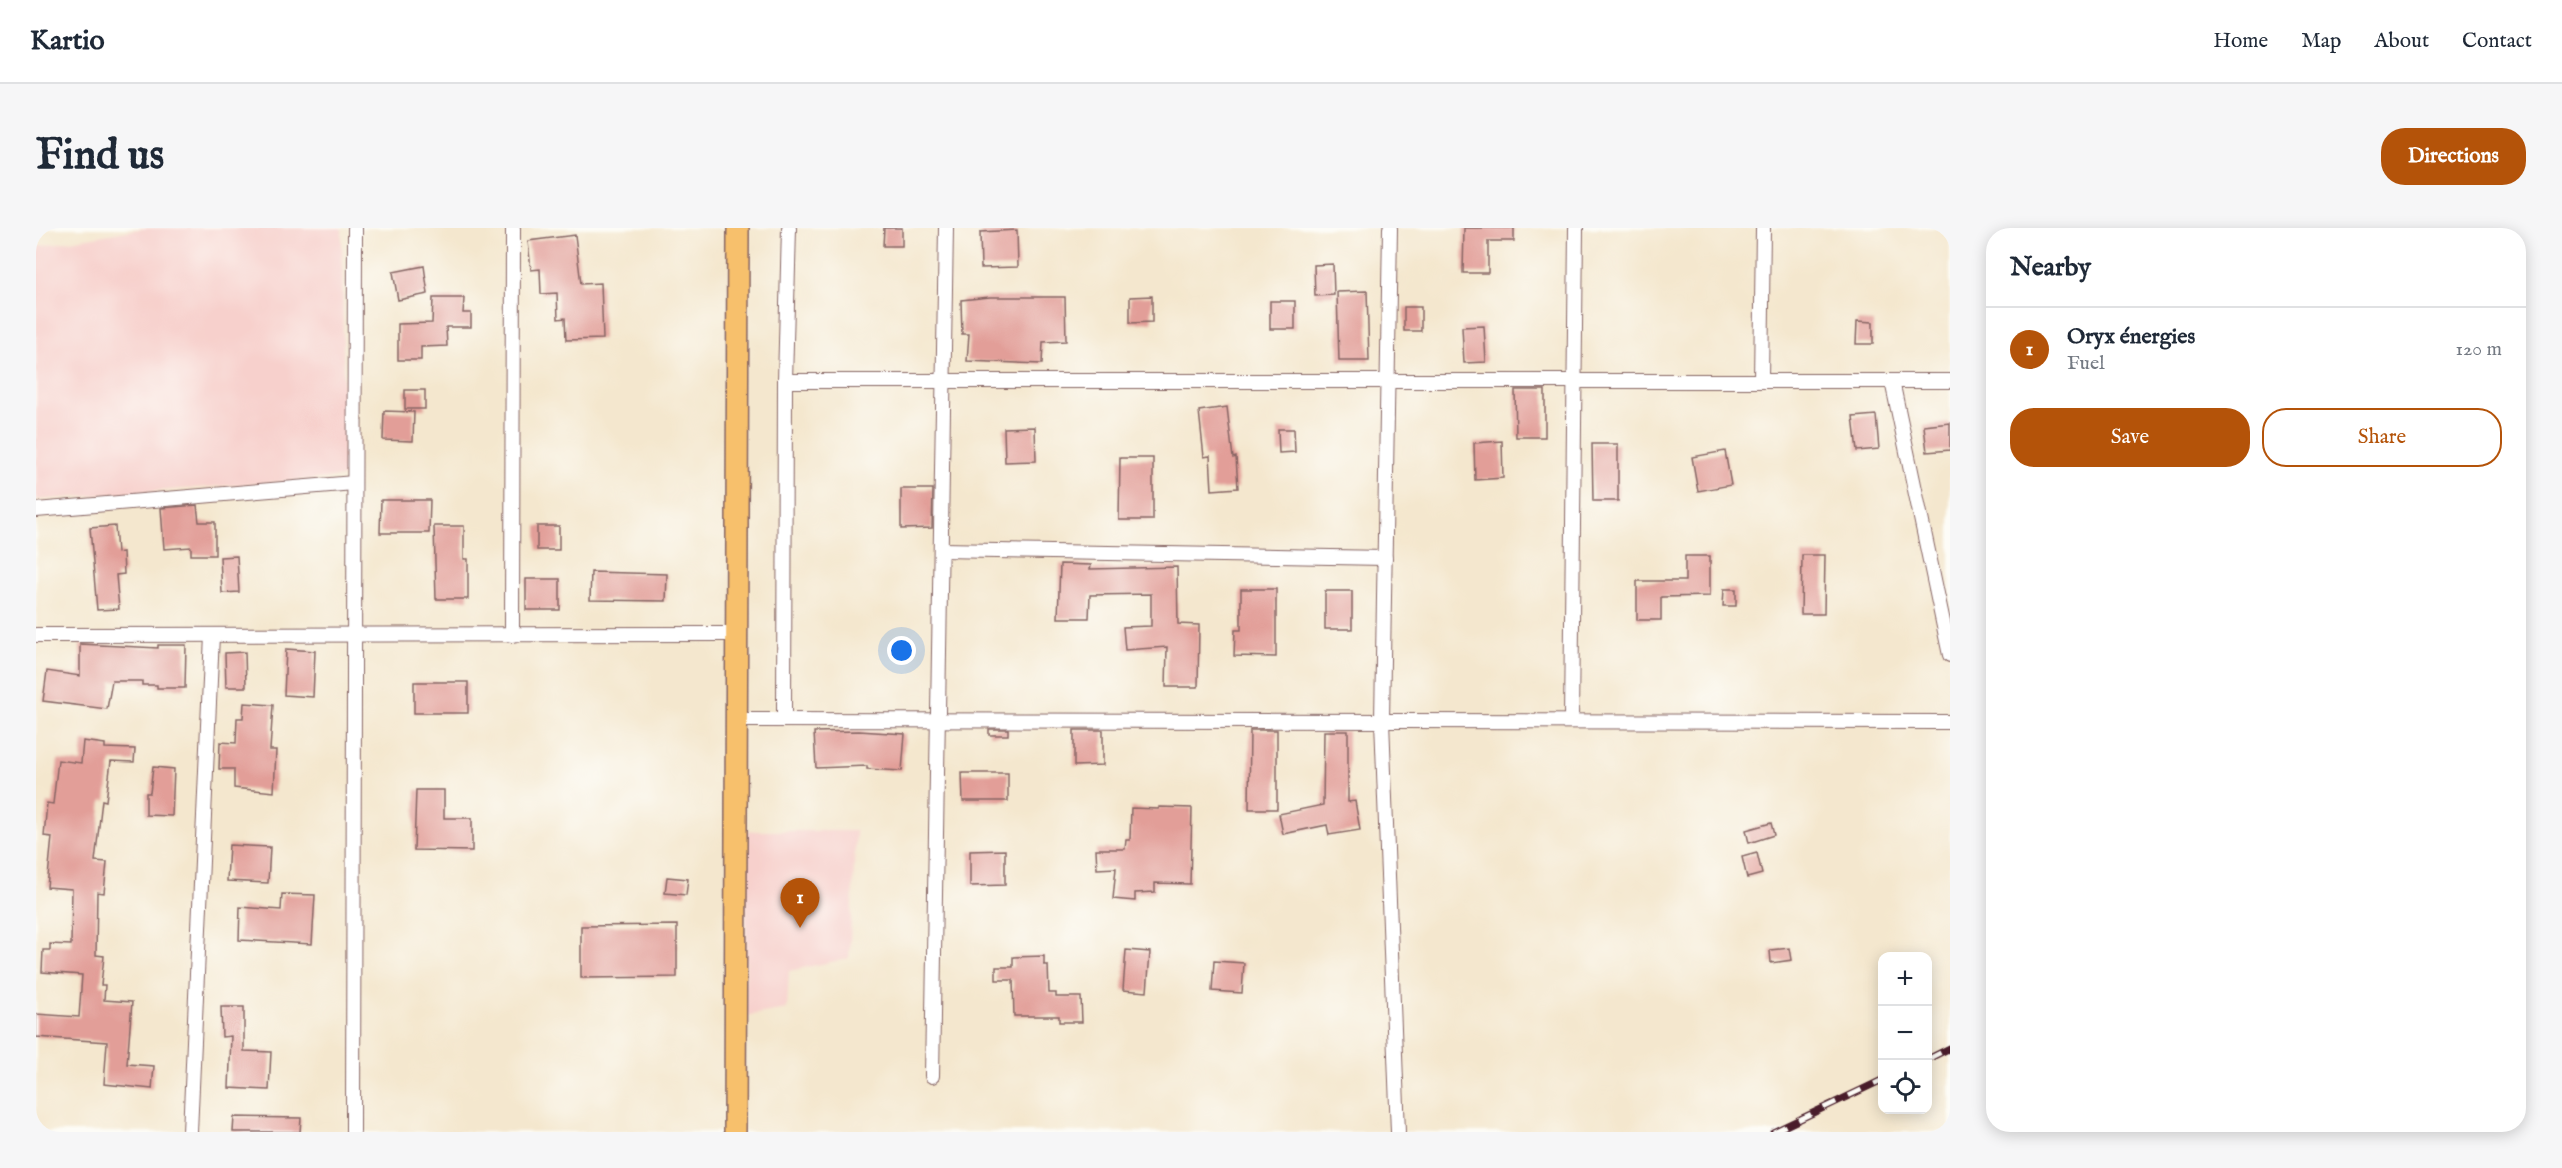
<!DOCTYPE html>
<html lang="en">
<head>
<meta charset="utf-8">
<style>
  :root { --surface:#fff; --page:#f6f6f7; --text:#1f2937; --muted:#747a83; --line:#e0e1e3; --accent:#b45309 }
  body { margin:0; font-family:"IM FELL English",serif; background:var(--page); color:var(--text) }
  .controls { position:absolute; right:18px; bottom:18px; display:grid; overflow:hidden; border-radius:12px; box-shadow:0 3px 15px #0003 }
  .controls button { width:54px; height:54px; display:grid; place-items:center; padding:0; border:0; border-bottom:2px solid var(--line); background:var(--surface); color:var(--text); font:30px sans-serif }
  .you { position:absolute; left:866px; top:423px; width:21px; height:21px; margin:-15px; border:4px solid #fff; border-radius:50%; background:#1a73e8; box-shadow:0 0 0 9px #1a73e833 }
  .badge { display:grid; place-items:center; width:39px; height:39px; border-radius:50%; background:var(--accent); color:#fff; font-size:20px; font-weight:700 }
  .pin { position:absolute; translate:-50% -50px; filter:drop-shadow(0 2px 3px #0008) }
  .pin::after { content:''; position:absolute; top:32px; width:21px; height:18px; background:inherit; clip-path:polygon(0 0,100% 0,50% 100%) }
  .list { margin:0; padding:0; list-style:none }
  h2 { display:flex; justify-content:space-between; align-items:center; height:78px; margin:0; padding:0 24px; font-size:26px }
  h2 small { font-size:20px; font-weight:400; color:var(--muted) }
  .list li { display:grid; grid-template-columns:39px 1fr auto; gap:18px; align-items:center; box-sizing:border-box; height:84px; padding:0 24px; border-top:2px solid var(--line) }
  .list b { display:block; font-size:22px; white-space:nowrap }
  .list p { margin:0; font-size:20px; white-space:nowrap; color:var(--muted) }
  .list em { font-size:20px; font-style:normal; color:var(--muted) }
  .actions { display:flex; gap:12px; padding:18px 24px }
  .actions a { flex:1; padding:14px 0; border:2px solid var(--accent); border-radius:24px; text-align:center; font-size:21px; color:var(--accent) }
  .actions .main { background:var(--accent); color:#fff }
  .icon { flex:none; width:33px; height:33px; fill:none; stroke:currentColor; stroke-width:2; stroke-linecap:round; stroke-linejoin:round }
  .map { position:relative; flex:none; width:1914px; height:904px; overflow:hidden; border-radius:24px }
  header { display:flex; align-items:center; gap:36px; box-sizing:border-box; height:84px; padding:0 30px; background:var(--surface); border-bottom:2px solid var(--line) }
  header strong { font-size:28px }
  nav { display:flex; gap:33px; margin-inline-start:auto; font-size:21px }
  .intro { display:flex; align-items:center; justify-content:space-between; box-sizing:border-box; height:144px; padding:0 36px }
  h1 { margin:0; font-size:42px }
  .button { padding:15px 27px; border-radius:24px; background:var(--accent); color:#fff; font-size:21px; font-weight:700 }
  main { display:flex; gap:36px; padding:0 36px }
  aside { flex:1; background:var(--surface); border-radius:24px; box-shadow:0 3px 15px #0003 }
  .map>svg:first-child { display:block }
  .built { fill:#f7d0cc }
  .building { fill:#e29e98 }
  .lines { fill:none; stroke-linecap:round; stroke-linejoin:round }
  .street-casing { stroke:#866564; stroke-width:16 }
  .primary-casing { stroke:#866564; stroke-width:24 }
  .street { stroke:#fff; stroke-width:14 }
  .primary { stroke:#f7c06c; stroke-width:21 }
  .rail-casing { stroke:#4a1f2b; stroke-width:7 }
  .rail { stroke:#fdfcf7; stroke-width:4.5; stroke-dasharray:14; stroke-linecap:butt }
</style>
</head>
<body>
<header>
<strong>Kartio</strong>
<nav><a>Home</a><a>Map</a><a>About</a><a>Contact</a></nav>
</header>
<div class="intro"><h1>Find us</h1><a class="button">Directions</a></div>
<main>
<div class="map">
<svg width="1914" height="904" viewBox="0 0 1914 904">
  <rect width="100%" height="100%" fill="#fdfcf7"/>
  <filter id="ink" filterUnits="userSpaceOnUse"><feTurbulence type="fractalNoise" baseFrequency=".0167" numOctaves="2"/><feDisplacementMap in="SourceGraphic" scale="12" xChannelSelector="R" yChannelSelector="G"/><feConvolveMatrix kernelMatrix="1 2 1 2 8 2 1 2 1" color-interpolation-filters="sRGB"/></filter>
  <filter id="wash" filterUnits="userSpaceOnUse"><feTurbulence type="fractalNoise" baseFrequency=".008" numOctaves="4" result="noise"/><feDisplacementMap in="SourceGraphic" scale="24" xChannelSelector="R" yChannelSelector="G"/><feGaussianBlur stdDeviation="1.35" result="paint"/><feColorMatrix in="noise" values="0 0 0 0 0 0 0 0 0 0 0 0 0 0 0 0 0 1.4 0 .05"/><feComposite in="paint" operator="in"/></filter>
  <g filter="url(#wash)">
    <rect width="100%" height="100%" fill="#f4e7ce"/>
    <g class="built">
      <polygon points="109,0 306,0 308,249 0,272 0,19"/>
      <polygon points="711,603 820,603 813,730 753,743 751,781 709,788"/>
    </g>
    <g id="blocks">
      <g class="building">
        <polygon points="848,0 866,0 866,18 847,18"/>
        <polygon points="1428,0 1478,0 1478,13 1452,13 1452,45 1427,45"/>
        <polygon points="981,2 982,39 945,40 944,4"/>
        <polygon points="539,7 545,56 565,55 567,111 530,112 529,90 522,91 521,65 505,66 504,41 495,42 492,13"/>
        <polygon points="1297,36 1298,67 1279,68 1278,37"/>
        <polygon points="388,38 392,66 362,72 357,44"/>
        <polygon points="1331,63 1333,133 1303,133 1301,64"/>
        <polygon points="1116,68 1116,94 1094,95 1094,69"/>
        <polygon points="954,69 1029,69 1030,113 1007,114 1006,136 931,133 933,106 926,106 925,72"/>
        <polygon points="397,70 428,70 427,85 435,85 435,99 410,99 411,118 385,119 385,132 362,132 362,96 396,95"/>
        <rect x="1234" y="73" width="25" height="28"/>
        <rect x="1368" y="79" width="17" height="24"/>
        <polygon points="1821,93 1837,94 1837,116 1820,116"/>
        <polygon points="1448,98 1450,134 1428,135 1426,99"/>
        <rect x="369" y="162" width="20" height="19"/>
        <polygon points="1479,162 1509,162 1509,209 1480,209"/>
        <polygon points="1191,179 1197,230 1200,229 1202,260 1176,262 1174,228 1168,229 1163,183"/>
        <polygon points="348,183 378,184 377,213 347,212"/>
        <polygon points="1840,187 1843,221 1821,223 1817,189"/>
        <polygon points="1914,195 1914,222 1891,224 1888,198"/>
        <polygon points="999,199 1000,233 969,234 968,200"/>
        <polygon points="1242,201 1258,201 1259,224 1243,225"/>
        <polygon points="1466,213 1467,250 1439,252 1438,215"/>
        <polygon points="1556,216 1582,216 1582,273 1557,273"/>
        <polygon points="1689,223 1695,257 1662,263 1656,229"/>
        <polygon points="1084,230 1117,230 1117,292 1083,292"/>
        <polygon points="865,261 897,261 896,300 865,301"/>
        <polygon points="345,272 394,272 393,305 344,305"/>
        <polygon points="161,277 163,294 179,294 179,327 155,327 155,319 128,321 125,280"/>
        <polygon points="79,298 81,325 87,324 88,346 80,347 83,381 61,382 54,300"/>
        <polygon points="398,298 428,298 428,331 432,331 432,371 400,371"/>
        <rect x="501" y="298" width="22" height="24"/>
        <polygon points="1766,327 1789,327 1788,386 1765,386"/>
        <polygon points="201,328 203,364 186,365 184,329"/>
        <polygon points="1649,328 1674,328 1674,368 1625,369 1625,392 1601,392 1601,353 1649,353"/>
        <polygon points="1024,336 1055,337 1054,341 1141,339 1142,396 1163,397 1162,459 1130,459 1131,419 1089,422 1087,399 1115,398 1115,366 1054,367 1053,390 1022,390"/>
        <polygon points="555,344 631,346 630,373 554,372"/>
        <rect x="490" y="351" width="34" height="31"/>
        <polygon points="1205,361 1240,361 1240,429 1198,428 1199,402 1205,402"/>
        <polygon points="1688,361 1700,361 1700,378 1687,378"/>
        <rect x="1289" y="363" width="27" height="38"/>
        <polygon points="44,416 122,420 122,417 150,417 149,460 121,460 121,457 106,457 106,453 76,453 71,481 7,473 11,443 44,448"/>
        <polygon points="250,421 279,423 277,469 248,467"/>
        <polygon points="209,424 210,459 190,459 189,425"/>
        <rect x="378" y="454" width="54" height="31"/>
        <polygon points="208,475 237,477 234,522 240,522 238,564 198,560 198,541 183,541 184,514 200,515 201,490 207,490"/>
        <rect x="953" y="501" width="19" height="6"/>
        <polygon points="1038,502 1067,502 1067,537 1038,538"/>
        <polygon points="1214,502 1241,502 1241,581 1213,581"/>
        <polygon points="823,503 869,506 866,543 831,541 831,538 780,540 778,504"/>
        <polygon points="1288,503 1312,503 1312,574 1319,573 1324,602 1293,607 1291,597 1247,606 1243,586 1287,577"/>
        <polygon points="47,513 69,516 69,520 99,521 98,534 75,533 70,573 66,572 59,633 71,634 68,665 61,664 60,727 68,728 65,757 69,757 68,772 96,774 91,836 118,838 116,861 68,856 71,814 0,809 0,786 43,789 46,747 6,744 7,722 14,722 14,716 35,717 36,661 11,659 16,609 8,608 11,575 17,576 22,532 45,535"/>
        <polygon points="117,539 138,541 136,588 110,587 110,565 114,565"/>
        <polygon points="926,545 972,545 972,573 927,573"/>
        <polygon points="380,562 408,562 408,590 436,590 436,623 378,622"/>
        <polygon points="1123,579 1156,580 1154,656 1119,655 1119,664 1099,665 1099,673 1077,671 1080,640 1061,641 1060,621 1089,621 1090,612 1094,612 1095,580 1123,581"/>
        <polygon points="1735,595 1738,607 1713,615 1710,602"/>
        <polygon points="193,617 234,619 232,655 191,653"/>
        <polygon points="969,622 969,657 934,658 934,623"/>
        <polygon points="1721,625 1726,646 1711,650 1706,629"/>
        <polygon points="631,649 652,651 650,667 629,665"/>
        <polygon points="246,666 279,667 276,716 203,712 204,679 245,682"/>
        <polygon points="641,697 641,749 545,750 545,698"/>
        <polygon points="1754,720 1756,732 1735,735 1734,722"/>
        <polygon points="1090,722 1114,724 1111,764 1087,762"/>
        <polygon points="1008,728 1008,737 1012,737 1013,765 1020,765 1020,769 1045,769 1046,794 1023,794 1023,788 978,788 977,752 960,752 960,739 977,739 977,729"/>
        <polygon points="1178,733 1208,735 1206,765 1176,763"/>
        <polygon points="185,779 208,779 208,823 235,824 233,862 193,860 195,808 186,809"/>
        <polygon points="198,889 265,890 264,904 197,904"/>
      </g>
    </g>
  </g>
  <g filter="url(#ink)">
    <use href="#blocks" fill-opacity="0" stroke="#866564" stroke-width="1.5"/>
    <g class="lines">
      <defs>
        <g id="street">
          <polyline points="1354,0 1346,493 1362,904"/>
          <polyline points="749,153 1914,153"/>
          <polyline points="1725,153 1727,0"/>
          <polyline points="1856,153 1914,427"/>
          <polyline points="0,282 318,255"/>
          <polyline points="905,322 1349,330"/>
          <polyline points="0,407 700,406"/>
          <polyline points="476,407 477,0"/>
          <polyline points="700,492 1914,494"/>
          <polyline points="748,492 749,153 753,0"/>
          <polyline points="1535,493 1540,0"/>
          <polyline points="896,848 910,0"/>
          <polyline points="154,904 176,407"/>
          <polyline points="317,904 319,0"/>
        </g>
        <polyline id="primary" points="699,904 702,0"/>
      </defs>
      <use href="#street" class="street-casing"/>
      <use href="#primary" class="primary-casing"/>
      <use href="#street" class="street"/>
      <use href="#primary" class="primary"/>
      <defs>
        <g id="rail">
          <polyline points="1892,831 1914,820"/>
          <polyline points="1737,904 1846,852"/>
        </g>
      </defs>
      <use href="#rail" class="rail-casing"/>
      <use href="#rail" class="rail"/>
    </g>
  </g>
</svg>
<div class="controls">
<button>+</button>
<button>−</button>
<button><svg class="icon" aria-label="locate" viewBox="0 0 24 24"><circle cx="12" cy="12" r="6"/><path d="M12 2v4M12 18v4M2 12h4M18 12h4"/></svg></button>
</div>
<div class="you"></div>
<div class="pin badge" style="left:764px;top:700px">1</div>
</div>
<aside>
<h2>Nearby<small></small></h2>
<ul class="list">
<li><span class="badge">1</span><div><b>Oryx énergies</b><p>Fuel</p></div><em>120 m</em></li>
</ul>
<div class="actions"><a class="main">Save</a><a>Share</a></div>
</aside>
</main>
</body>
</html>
